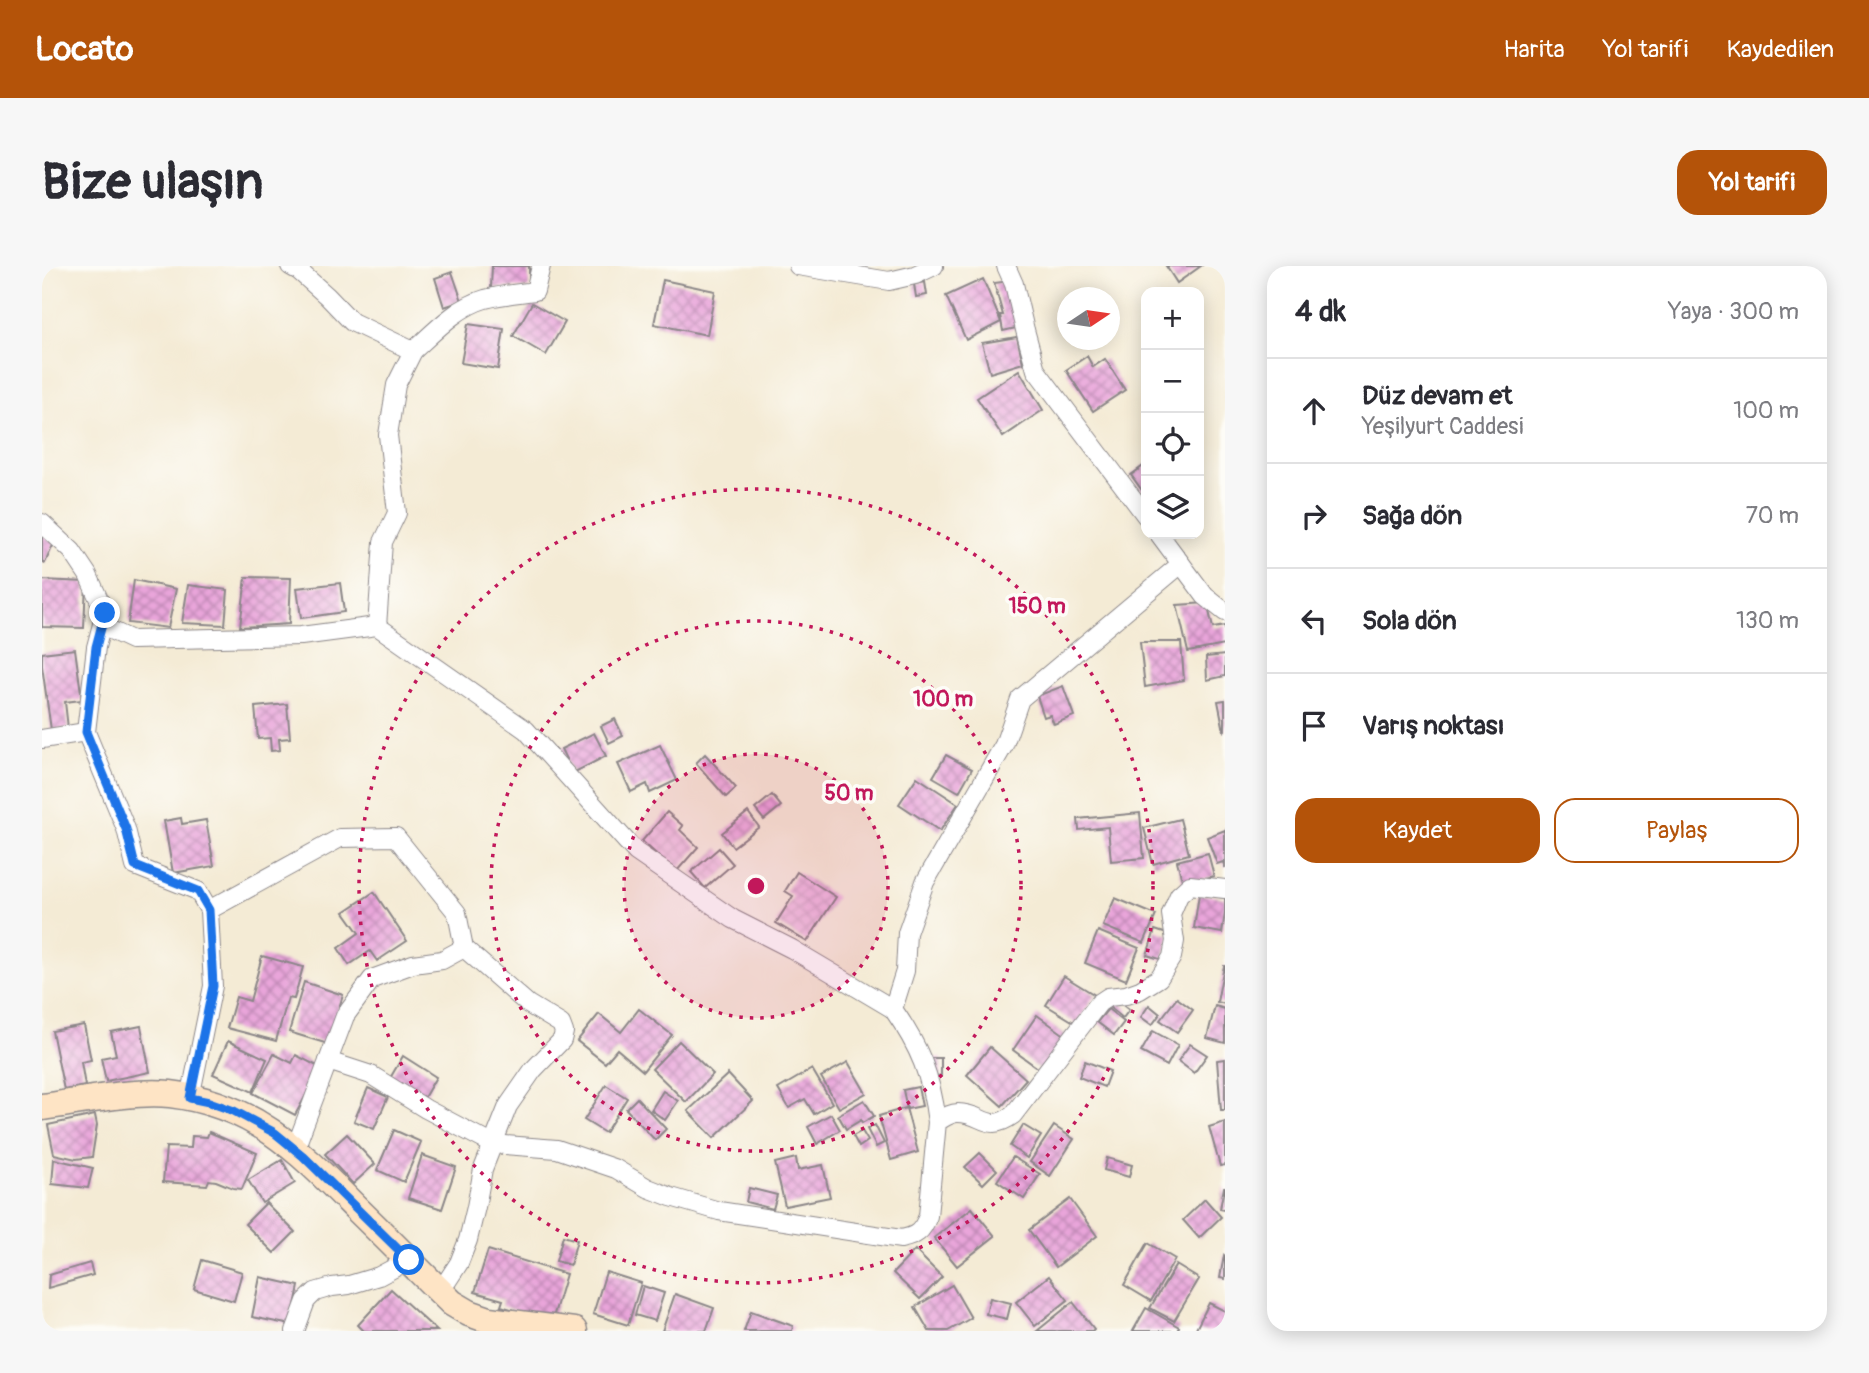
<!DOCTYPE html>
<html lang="tr">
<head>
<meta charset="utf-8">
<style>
  :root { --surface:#fff; --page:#f7f7f7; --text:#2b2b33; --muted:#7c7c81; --line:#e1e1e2; --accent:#b45309 }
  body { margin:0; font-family:Pangolin,sans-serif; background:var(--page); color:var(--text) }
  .controls { position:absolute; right:21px; top:21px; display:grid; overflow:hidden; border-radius:14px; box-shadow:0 4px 18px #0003 }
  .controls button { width:63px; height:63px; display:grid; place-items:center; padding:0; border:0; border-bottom:2px solid var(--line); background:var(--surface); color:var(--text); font:35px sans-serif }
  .compass { position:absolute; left:1015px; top:21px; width:63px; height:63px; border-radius:50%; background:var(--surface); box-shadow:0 4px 18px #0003; rotate:77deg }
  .stop { position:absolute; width:21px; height:21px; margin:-16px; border:5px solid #1a73e8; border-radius:50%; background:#fff }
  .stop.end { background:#1a73e8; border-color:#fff; box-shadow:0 2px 7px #0008 }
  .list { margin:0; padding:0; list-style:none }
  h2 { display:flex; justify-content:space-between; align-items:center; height:91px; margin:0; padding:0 28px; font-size:30px }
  h2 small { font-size:23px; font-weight:400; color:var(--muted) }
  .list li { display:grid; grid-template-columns:46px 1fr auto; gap:21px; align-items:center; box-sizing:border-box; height:105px; padding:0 28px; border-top:2px solid var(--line) }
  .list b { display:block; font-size:26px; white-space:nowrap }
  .list p { margin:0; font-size:23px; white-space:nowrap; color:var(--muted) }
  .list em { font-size:23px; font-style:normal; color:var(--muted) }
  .actions { display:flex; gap:14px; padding:21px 28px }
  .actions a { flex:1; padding:16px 0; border:2px solid var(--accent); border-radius:21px; text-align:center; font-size:24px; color:var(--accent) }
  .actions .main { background:var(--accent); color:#fff }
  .icon { flex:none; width:38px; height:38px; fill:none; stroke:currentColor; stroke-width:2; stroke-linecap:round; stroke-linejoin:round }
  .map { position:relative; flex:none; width:1183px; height:1065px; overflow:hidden; border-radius:21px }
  header { display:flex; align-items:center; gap:42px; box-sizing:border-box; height:98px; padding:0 35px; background:var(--accent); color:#fff }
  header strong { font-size:33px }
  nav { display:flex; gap:38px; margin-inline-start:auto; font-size:24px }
  .intro { display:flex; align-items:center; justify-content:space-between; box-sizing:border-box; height:168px; padding:0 42px }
  h1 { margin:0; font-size:49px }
  .button { padding:18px 32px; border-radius:21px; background:var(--accent); color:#fff; font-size:24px; font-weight:700 }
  main { display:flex; gap:42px; padding:0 42px }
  aside { flex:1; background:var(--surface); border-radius:21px; box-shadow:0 4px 18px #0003 }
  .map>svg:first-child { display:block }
  .building { fill:url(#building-cross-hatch) }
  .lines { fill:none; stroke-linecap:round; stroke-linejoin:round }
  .street-casing { stroke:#8b8688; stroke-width:20 }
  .secondary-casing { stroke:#8b8688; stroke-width:29 }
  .street { stroke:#fff; stroke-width:18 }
  .secondary { stroke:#fee4c5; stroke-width:26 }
  .route { stroke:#1a73e8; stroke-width:9 }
  .ring { fill:none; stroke:#c2185b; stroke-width:3.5; stroke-dasharray:3.5 7 }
  .centre { fill:#c2185b; stroke:#fdfcf7; stroke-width:3.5 }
  .ring-label { font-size:21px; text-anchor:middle; font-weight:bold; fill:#c2185b; stroke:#fdfcf7; stroke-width:7; stroke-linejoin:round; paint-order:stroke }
</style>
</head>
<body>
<header>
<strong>Locato</strong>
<nav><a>Harita</a><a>Yol tarifi</a><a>Kaydedilen</a></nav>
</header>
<div class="intro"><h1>Bize ulaşın</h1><a class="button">Yol tarifi</a></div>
<main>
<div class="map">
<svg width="1183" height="1065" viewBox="0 0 1183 1065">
  <defs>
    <pattern id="building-cross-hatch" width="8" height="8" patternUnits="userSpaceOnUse" patternTransform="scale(1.75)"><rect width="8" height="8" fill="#e9a5da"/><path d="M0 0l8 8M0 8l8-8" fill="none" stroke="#bc86b2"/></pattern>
  </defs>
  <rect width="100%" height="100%" fill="#fdfcf7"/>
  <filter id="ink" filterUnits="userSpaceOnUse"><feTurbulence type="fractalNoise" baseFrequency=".0143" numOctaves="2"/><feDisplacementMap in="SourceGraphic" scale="14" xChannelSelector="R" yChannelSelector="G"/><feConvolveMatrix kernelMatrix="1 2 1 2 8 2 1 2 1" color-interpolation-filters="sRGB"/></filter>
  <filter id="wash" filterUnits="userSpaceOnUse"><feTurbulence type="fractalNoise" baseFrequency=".00686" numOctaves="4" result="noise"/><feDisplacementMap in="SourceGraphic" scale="28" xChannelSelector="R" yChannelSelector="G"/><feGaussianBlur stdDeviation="1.57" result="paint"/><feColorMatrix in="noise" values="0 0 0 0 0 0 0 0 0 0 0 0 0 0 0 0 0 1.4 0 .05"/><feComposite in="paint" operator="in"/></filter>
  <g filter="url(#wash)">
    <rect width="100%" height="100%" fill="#f4ebd5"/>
    <g id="blocks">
      <g class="building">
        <polygon points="450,0 487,0 487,22 449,22"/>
        <polygon points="1124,0 1159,0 1135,17"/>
        <polygon points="410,6 420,35 402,41 393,12"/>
        <polygon points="941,13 959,56 924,74 904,30"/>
        <polygon points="621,14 673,25 665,69 612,58"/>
        <polygon points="968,15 978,61 961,65 958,49 961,49 952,17"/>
        <polygon points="883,16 885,29 874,31 872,18"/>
        <polygon points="490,37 523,56 504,89 471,70"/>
        <polygon points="426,58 462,63 456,103 419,97"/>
        <polygon points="975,71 981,97 948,107 940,77"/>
        <polygon points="1045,90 1051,101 1063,93 1083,124 1051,145 1024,104"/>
        <polygon points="977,104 1001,144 961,171 935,132"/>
        <polygon points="1104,198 1104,230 1089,209"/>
        <polygon points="0,269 13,275 3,297 0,295"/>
        <polygon points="204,311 249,312 247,358 198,361"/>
        <polygon points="0,314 44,316 42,362 0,361"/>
        <polygon points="92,314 134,323 126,362 86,357"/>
        <polygon points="298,317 302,346 259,352 255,322"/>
        <polygon points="146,319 186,324 183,359 140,357"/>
        <polygon points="1165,337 1171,362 1183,360 1183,379 1146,386 1135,339"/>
        <polygon points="1098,376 1139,376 1142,414 1103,421"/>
        <polygon points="33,383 40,434 23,436 26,462 9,464 0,400 0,387"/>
        <polygon points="1183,389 1183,410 1165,414 1164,391"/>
        <polygon points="1021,420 1032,450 1012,458 1008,449 1002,451 995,430"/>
        <polygon points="1183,434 1183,464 1182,465 1176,435"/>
        <polygon points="245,438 248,472 237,473 238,484 229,485 228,472 216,473 213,441"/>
        <polygon points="573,453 581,470 567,477 559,460"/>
        <polygon points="552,467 564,490 531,507 519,483"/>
        <polygon points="618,479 635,514 608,527 605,518 589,526 576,498"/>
        <polygon points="663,488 694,522 684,531 654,497"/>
        <polygon points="904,489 930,503 917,526 891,511"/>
        <polygon points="875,511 916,538 898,565 857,538"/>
        <polygon points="730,529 739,540 722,554 713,543"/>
        <polygon points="625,546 641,560 638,564 656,581 634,606 600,575"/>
        <polygon points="706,546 717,561 691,581 680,567"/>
        <polygon points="1098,547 1102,592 1069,595 1066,561 1037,564 1036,553"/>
        <polygon points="139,552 140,558 164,554 172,600 131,607 122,555"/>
        <polygon points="1138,553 1147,588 1111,598 1102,562"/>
        <polygon points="1183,564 1183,602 1181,596 1175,598 1165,571"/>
        <polygon points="677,582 691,598 663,622 649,606"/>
        <polygon points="1166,587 1172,610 1141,618 1135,595"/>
        <polygon points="755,606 794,631 765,676 734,657 751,630 743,625"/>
        <polygon points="332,626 365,675 335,695 328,685 307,699 296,682 317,667 302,646"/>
        <polygon points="1157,628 1183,632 1183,647 1180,667 1152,662"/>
        <polygon points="1073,632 1114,649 1102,677 1061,660"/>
        <polygon points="1113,664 1128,669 1121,694 1105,689"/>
        <polygon points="1056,665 1097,682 1084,714 1043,697"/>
        <polygon points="220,690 261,701 252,733 246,732 234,775 185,762 194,731 208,735"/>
        <polygon points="1182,700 1183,700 1183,738 1175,736"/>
        <polygon points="1022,710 1053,729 1035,758 1004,739"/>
        <polygon points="262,716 301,729 286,778 247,766"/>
        <polygon points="1135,732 1151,744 1135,766 1118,754"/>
        <polygon points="1073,733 1087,744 1081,752 1067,741"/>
        <polygon points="1107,739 1118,748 1110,759 1099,751"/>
        <polygon points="1173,740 1183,743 1183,777 1165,772"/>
        <polygon points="597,743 630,769 601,805 575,783 563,797 535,775 557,748 579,766"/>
        <polygon points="1066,743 1082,756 1072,769 1055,756"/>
        <polygon points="995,749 1024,770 1000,805 971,784"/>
        <polygon points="42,759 49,794 39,796 43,820 22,824 10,765"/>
        <polygon points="99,760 108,806 64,815 59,792 74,789 69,766"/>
        <polygon points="1111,765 1136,779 1125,800 1099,786"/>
        <polygon points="186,775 225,793 211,826 171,808"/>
        <polygon points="637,775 671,808 644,836 610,803"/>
        <polygon points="1148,778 1165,789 1152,807 1136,795"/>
        <polygon points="948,781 984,813 960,840 925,809"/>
        <polygon points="232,788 250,797 254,789 279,802 253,849 211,827"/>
        <polygon points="361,790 394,811 380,835 347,814"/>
        <polygon points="888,792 899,792 899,810 888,809"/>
        <polygon points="1183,793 1183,844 1179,844 1175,794"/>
        <polygon points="1043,795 1068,805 1062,821 1037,811"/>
        <polygon points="806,796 824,827 797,842 779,811"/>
        <polygon points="770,803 790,837 772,848 763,833 747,842 736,823"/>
        <polygon points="686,808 711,835 672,872 646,845"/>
        <polygon points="564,819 585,832 563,867 542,854"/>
        <polygon points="876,821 880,840 865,843 861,824"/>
        <polygon points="326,822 346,831 332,863 312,855"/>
        <polygon points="621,825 636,835 623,854 609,844"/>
        <polygon points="595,832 624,863 613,874 584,843"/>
        <polygon points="822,834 832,850 820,857 819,854 804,863 796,849"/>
        <polygon points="864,842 876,886 849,894 837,850"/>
        <polygon points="789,848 798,864 775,878 766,861"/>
        <polygon points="53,849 55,859 50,891 34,893 12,888 6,859"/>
        <polygon points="1183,856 1183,899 1178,900 1167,861"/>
        <polygon points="833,859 842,877 834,881 825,863"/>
        <polygon points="981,859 999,870 985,892 968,880"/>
        <polygon points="1012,860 1032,873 1008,910 988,896"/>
        <polygon points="352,864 379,876 362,916 335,904"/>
        <polygon points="820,865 826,875 817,881 811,870"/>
        <polygon points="167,866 215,887 200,923 191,922 174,915 167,914 165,919 121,916 124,881 149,882 150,870 165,871"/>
        <polygon points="305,868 333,898 311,918 283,888"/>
        <polygon points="938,887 955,904 941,918 923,901"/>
        <polygon points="380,889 414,901 400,943 366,932"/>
        <polygon points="971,891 998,908 982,933 955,915"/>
        <polygon points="754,892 756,904 781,899 788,931 743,940 733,897"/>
        <polygon points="1065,892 1090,899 1087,911 1062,904"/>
        <polygon points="12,893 51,902 46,922 10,918"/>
        <polygon points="240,894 253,917 220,937 206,914"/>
        <polygon points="1182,921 1183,921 1183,944 1178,943"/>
        <polygon points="707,922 735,929 731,943 704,936"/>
        <polygon points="1028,933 1055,970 1014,1001 987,964"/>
        <polygon points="1163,933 1179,951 1157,972 1141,954"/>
        <polygon points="224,937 253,966 232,987 203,958"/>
        <polygon points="930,942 953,970 915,1000 892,972"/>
        <polygon points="521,970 535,974 528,999 514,995"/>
        <polygon points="1106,977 1133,993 1109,1035 1082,1019"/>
        <polygon points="446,984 524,1008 510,1055 459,1040 461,1034 433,1026"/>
        <polygon points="873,984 900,1011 878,1033 851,1007"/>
        <polygon points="1182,989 1183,990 1183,1013 1178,1012"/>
        <polygon points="160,994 200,1006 192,1035 152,1023"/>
        <polygon points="48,997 51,1009 6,1022 7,1009"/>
        <polygon points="1134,999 1157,1013 1132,1055 1108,1042"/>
        <polygon points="564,1006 599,1017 586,1059 551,1048"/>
        <polygon points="1007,1010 1026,1034 993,1060 974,1036"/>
        <polygon points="218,1011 257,1020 249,1059 210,1051"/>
        <polygon points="910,1019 929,1052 906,1065 887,1065 873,1041"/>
        <polygon points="601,1020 622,1027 613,1055 593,1049"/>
        <polygon points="349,1023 395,1065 322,1065 316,1059"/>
        <polygon points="633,1028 672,1042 664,1065 620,1065"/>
        <polygon points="948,1032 969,1037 965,1053 944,1048"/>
        <polygon points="1031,1036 1052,1063 1050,1065 995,1065"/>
        <polygon points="1167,1037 1183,1045 1183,1065 1153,1065"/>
        <polygon points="1104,1042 1137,1061 1135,1065 1091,1065"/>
        <polygon points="709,1045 751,1060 750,1065 702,1065"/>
      </g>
    </g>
  </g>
  <g filter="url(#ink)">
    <use href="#blocks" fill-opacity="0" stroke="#8b8688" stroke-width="2"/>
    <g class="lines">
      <defs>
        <g id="street">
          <path d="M248,0L257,5L285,30L310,56L371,85C392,66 415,41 443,33C459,29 477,27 493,25L499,0"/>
          <polyline points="756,0 847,15 873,9 892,0"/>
          <polyline points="964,0 972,18 983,64 994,104 1104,250"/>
          <polyline points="0,257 30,285 46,309 63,347 54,381 44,466 84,563 93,600 156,625 167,644 171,720 148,832"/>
          <polyline points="1117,268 1163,330 1183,346"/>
          <polyline points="60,360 90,374 259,370 335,360 484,464 594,586 691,653 750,683 851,743"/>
          <polyline points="335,360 341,276 355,247 346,169 354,119 371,85"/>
          <polyline points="0,473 44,466"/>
          <polyline points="167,644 298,572 354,571 415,647 422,682 486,738 519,758 522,766 520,774 491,804 466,840 441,903 434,941 426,974 417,997 398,1026"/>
          <path d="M286,795L329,809L384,843L450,878L515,883L574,903L606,922L629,931L677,945L859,973C874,970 880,966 886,950L895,856C902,852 908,847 916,847C941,847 945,868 971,849L1057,737L1066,731L1084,729L1098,724L1117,712L1130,691L1133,675L1129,648L1137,629L1148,619L1183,623"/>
          <path d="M895,856C889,809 878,782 851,743L863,705L865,667L883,616L962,479L978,433L1139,298"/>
          <polyline points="253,883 303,750 330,713 371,698 400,694 422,682"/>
          <polyline points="253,1065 264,1035 273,1026 290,1021 307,1019 337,1010 367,994"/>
        </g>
        <path id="secondary" d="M0,841C38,836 91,824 128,828C213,838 258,886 315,943C347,974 378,1006 410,1037L427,1047L447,1054L532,1065"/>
      </defs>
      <use href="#street" class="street-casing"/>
      <use href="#secondary" class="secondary-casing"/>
      <use href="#street" class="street"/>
      <use href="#secondary" class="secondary"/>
    </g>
  </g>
  <g class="lines" filter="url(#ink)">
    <polyline class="route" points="63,347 54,381 44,466 84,563 93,600 156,625 167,644 171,720 148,832 167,836 192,845 233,867 261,890 367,994"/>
  </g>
  <circle cx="714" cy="620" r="132" fill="#c2185b" fill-opacity=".12"/>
  <g class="ring">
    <circle cx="714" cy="620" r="132"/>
    <circle cx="714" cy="620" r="265"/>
    <circle cx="714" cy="620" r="397"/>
  </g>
  <circle cx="714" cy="620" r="10" class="centre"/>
  <g class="ring-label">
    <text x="995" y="347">150 m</text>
    <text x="901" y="440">100 m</text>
    <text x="807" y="534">50 m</text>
  </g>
</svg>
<div class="controls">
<button>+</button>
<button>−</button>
<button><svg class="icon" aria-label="locate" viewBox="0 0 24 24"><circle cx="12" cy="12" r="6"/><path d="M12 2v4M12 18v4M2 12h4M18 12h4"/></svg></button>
<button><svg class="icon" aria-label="layers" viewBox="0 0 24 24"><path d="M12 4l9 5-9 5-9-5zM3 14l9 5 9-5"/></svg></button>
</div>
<svg class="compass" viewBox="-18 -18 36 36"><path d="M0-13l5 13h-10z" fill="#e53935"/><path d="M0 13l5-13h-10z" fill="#7c7c81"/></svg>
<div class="stop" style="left:367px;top:994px"></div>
<div class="stop end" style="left:63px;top:347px"></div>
</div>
<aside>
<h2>4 dk<small>Yaya · 300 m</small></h2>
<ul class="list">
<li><svg class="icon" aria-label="ahead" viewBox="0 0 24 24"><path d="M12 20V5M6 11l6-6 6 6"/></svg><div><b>Düz devam et</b><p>Yeşilyurt Caddesi</p></div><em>100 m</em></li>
<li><svg class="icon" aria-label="right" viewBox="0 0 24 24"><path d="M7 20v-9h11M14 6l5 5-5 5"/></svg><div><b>Sağa dön</b></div><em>70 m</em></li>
<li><svg class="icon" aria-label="left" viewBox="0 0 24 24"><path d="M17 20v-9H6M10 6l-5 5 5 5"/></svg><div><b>Sola dön</b></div><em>130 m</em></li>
<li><svg class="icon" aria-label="arrive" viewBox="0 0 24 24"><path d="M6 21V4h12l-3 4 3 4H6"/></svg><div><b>Varış noktası</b></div></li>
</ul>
<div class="actions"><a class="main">Kaydet</a><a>Paylaş</a></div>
</aside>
</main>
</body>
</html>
